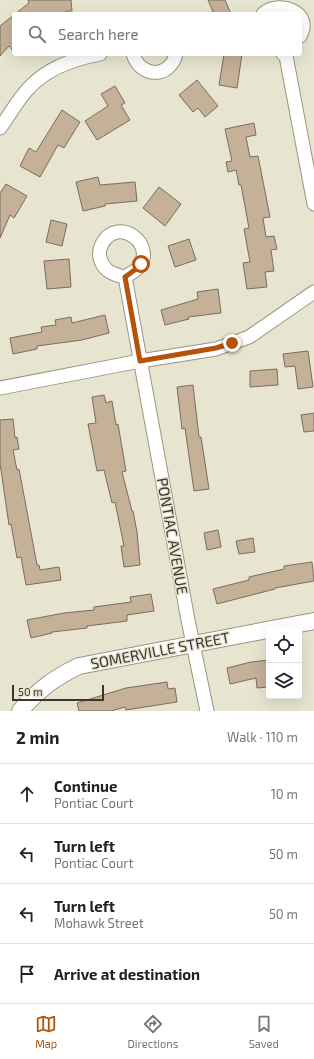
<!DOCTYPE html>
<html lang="en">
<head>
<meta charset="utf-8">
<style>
  :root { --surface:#fff; --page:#f6f6f6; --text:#222; --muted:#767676; --line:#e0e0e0; --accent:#b45309 }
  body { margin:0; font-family:"Exo 2",sans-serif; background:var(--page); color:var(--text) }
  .controls { position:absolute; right:12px; bottom:12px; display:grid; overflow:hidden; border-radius:4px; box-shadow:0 4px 16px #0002 }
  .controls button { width:36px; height:36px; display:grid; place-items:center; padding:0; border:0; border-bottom:1px solid var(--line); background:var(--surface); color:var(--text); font:20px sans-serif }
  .scale { position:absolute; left:12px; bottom:10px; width:92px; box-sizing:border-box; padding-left:4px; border:2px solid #38372f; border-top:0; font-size:11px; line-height:14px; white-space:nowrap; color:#38372f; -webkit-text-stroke:3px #e7e5d0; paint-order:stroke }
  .stop { position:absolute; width:12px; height:12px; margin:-9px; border:3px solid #b45309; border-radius:50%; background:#fff }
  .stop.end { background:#b45309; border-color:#fff; box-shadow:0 1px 4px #0008 }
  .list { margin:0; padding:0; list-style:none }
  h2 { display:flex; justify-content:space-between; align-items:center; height:52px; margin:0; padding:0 16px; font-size:17px }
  h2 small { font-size:13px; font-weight:400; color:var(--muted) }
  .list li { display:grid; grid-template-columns:26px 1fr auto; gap:12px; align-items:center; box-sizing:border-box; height:60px; padding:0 16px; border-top:1px solid var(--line) }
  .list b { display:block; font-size:15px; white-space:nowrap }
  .list p { margin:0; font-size:13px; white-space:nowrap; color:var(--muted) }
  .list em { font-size:13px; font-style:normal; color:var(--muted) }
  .icon { flex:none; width:22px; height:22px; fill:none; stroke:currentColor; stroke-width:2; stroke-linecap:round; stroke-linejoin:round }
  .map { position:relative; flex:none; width:314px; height:711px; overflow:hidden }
  .search { position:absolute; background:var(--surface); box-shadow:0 4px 16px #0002; left:12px; right:12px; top:12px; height:44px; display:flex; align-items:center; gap:10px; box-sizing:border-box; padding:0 14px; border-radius:4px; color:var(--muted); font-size:15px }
  .sheet { height:292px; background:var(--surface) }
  nav { display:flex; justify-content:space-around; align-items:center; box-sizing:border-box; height:56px; border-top:1px solid var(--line); background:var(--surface); font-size:11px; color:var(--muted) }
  nav a { display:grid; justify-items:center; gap:2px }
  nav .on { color:var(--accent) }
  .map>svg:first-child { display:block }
  .building { fill:#c5b098; stroke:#7a6d5e }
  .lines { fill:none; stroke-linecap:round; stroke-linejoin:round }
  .minor-casing { stroke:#989682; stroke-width:15 }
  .tertiary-casing { stroke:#989682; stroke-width:18 }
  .minor { stroke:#fff; stroke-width:13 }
  .tertiary { stroke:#fff; stroke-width:16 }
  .route { stroke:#b45309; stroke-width:5 }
  .labels { text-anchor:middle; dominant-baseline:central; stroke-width:3; stroke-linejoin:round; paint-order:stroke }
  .street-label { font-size:15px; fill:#38372f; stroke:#e7e5d0 }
</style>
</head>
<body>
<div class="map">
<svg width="314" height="711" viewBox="0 0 314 711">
  <rect width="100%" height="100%" fill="#e7e5d0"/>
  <g class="building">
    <polygon points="28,0 71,0 72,11 66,11 66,14 15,14 29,3"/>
    <polygon points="208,0 225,0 231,14 214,14"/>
    <polygon points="14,15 14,52 9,46 0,56 0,26"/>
    <polygon points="224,54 242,54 237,88 219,85"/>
    <polygon points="197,80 218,106 205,117 198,108 193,112 179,95"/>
    <polygon points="115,86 125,103 121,105 130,120 97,140 85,121 108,106 101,94"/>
    <polygon points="62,110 80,122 64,148 58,145 40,177 20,166 29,148 36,152"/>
    <polygon points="254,123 256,135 246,137 250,157 258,156 270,217 263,218 266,237 274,236 277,249 271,250 274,271 265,272 267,287 247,289 243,263 250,262 244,229 249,228 241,185 239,185 236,170 228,172 226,162 232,161 225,129"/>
    <polygon points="98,177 100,185 135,182 137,201 105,204 105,206 83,211 76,182"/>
    <polygon points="6,184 27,196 14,218 10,215 0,238 0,193"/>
    <polygon points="159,187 181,204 165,226 143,208"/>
    <polygon points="51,220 67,224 62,246 46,242"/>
    <polygon points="189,239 196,260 175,267 168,246"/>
    <polygon points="69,259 71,287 47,289 44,261"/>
    <polygon points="218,289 221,313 188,317 189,319 165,325 161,310 198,299 197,292"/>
    <polygon points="105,315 109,333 82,340 37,346 37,349 13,354 10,338 42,332 41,327 56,325 55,320 71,317 72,323"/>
    <polygon points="308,351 313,387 298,389 295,366 285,367 283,354"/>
    <polygon points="277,369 278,385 250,387 250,371"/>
    <polygon points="193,385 199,437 201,437 209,489 194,491 185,428 182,429 177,387"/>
    <polygon points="104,395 106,403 112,401 116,425 118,424 126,471 122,472 132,511 133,511 137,532 140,565 124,567 121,546 124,546 115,502 112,503 104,470 97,471 88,424 96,423 92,397"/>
    <polygon points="314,413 314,431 304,432 301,415"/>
    <polygon points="13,419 15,438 17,437 19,449 13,450 17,470 19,469 37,565 39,565 40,570 59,567 61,580 26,585 21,557 17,558 11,524 9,525 0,463 0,420"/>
    <polygon points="218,530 221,547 207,550 204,533"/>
    <polygon points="253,538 255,552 239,554 236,541"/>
    <polygon points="312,562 314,581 275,588 275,589 217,604 213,589 249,580 249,577 284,569 284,566"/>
    <polygon points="151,594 154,611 127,615 127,621 87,626 87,628 52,632 52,633 31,638 27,620 64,613 94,610 94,607 131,602 130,597"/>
    <polygon points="269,660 269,687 257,688 256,678 230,684 227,668 251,662"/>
    <polygon points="167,682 168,689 175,688 177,702 126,710 125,707 111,711 79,711 77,703 126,688"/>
  </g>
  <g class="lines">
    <defs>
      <g id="minor">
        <path d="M263,14C277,0 314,11 300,36"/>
        <path d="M133,54C140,78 170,79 176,54"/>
        <polyline points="283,54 286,56 314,204"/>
        <path d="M0,128C9,116 17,101 27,90C46,68 73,59 100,54"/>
        <path d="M125,277C130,274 135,271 138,268C158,244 117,215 102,244C99,249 99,256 101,261C105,272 115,275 125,277L188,620L207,711"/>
        <polyline points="0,388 140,361 216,349 249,337 314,292"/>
      </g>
      <path id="tertiary" d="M20,711C38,690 54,678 79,666L314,621"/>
    </defs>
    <use href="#minor" class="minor-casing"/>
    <use href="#tertiary" class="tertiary-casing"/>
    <use href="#minor" class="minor"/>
    <use href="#tertiary" class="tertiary"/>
  </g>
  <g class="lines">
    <polyline class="route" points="141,264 136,269 125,277 140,361 216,348 232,343"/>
  </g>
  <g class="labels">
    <g class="street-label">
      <text transform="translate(173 536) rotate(80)">PONTIAC AVENUE</text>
      <text transform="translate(160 650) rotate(-11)">SOMERVILLE STREET</text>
    </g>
  </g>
</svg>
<div class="controls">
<button><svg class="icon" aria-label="locate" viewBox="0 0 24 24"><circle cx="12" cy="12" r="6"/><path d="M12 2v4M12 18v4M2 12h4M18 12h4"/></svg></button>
<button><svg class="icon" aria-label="layers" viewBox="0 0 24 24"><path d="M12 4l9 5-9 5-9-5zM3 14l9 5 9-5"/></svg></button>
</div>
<div class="scale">50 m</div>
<div class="stop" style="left:141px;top:264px"></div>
<div class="stop end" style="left:232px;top:343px"></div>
<div class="search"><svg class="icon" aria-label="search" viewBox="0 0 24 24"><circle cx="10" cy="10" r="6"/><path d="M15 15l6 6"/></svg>Search here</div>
</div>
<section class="sheet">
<h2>2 min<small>Walk · 110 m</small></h2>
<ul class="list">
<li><svg class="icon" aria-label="ahead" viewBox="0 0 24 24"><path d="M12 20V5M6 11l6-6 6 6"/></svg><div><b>Continue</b><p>Pontiac Court</p></div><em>10 m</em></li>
<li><svg class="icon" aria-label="left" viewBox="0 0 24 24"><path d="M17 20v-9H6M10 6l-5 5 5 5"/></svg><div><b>Turn left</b><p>Pontiac Court</p></div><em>50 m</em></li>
<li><svg class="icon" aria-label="left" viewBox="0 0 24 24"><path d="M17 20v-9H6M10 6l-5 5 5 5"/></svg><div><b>Turn left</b><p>Mohawk Street</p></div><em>50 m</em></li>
<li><svg class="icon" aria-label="arrive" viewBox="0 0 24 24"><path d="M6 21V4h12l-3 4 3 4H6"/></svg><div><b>Arrive at destination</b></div></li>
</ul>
</section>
<nav>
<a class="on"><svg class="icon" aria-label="map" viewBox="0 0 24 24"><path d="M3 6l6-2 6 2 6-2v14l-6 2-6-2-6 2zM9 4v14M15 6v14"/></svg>Map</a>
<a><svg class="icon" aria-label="directions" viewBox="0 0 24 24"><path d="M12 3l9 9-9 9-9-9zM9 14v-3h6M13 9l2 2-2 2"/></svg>Directions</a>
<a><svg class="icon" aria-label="saved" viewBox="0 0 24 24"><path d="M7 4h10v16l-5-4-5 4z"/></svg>Saved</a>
</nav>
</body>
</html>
